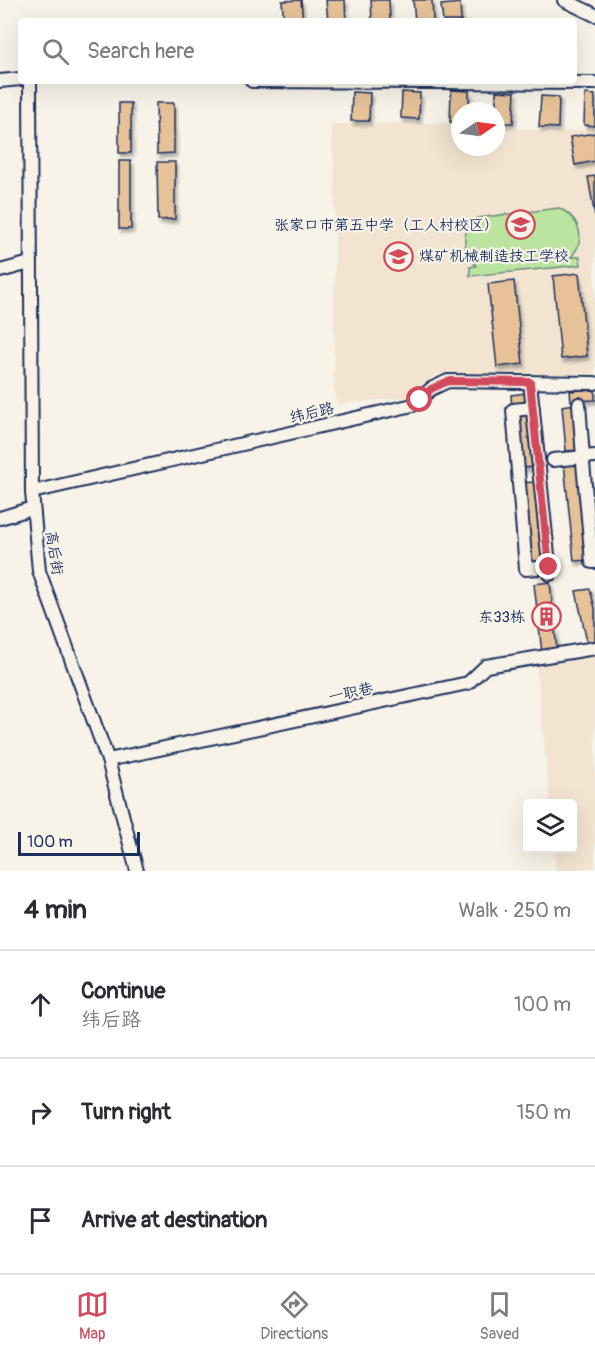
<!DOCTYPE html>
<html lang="en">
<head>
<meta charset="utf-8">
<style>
  :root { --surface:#fff; --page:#f2f2f3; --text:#2b2b33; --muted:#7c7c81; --line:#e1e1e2; --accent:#d1495b }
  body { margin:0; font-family:Pangolin,"LXGW WenKai TC",sans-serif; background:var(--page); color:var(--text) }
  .controls { position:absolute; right:18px; bottom:18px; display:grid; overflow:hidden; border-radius:6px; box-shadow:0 6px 24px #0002 }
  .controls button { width:54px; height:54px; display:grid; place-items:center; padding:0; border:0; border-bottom:2px solid var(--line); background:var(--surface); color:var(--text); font:30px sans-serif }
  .compass { position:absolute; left:451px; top:102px; width:54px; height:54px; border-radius:50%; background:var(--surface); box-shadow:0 6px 24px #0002; rotate:77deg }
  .scale { position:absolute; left:18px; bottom:15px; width:122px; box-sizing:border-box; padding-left:6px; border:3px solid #1b2f5e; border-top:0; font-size:16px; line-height:21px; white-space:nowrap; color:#1b2f5e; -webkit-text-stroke:4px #f7f3e8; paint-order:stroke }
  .stop { position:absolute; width:18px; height:18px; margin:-14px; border:4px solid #d1495b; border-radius:50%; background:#fff }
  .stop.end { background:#d1495b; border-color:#fff; box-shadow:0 2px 6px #0008 }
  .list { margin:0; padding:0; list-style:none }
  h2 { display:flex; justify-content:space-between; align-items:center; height:78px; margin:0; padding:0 24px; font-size:26px }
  h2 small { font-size:20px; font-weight:400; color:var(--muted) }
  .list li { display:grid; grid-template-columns:39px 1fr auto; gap:18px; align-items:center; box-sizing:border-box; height:108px; padding:0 24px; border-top:2px solid var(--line) }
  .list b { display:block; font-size:22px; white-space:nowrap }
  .list p { margin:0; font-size:20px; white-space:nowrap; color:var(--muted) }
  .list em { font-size:20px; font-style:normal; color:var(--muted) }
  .icon { flex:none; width:33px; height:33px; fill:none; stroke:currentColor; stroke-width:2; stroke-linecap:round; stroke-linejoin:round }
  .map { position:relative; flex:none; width:595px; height:871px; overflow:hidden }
  .search { position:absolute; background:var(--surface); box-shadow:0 6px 24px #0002; left:18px; right:18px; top:18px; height:66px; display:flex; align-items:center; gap:15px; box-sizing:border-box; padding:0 21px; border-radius:6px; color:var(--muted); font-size:22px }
  .sheet { height:402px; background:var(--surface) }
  nav { display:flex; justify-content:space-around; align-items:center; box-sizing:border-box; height:84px; border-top:2px solid var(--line); background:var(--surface); font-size:16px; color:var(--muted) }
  nav a { display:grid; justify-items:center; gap:3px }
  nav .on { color:var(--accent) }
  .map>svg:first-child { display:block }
  .built { fill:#f2e4d0 }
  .green { fill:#bae4a0; stroke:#6a8a7f; stroke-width:1.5 }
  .building { fill:#e7c298; stroke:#1b2f5e; stroke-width:1.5; filter:url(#shadow) }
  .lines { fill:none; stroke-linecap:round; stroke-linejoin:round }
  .minor-casing { stroke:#1b2f5e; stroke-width:16 }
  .minor { stroke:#f7f3e8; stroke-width:12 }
  .route { stroke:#d1495b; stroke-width:8 }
  .labels { text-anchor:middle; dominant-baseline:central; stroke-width:4.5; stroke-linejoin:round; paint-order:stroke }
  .poi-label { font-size:15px; fill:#1b2f5e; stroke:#f7f3e8; text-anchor:end }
  .street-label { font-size:15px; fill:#1b2f5e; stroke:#f7f3e8 }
</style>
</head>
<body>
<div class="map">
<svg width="595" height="871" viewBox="0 0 595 871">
  <defs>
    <filter id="shadow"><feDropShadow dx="2.5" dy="4" stdDeviation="1.5" flood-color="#0004"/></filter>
  </defs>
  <rect width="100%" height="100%" fill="#f7f3e8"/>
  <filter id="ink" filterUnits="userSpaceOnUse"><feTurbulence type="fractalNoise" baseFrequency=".0167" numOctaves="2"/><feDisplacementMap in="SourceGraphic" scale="12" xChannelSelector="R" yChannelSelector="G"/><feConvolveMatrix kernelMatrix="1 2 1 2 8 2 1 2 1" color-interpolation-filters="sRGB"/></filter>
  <g filter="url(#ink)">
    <g class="built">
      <polygon points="444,123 460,124 460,147 496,147 496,127 564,132 595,129 595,374 434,374 421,396 337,404 334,386 335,184 331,124"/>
      <polygon points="595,653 595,867 556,871 554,849 572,848 572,804 550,803 536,662"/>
    </g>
    <path class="green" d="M559,208C580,218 587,240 571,257H580L581,265L470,276V267L476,266C463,250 459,233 477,218Z"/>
    <g class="building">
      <polygon points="301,0 303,21 284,21 282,1"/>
      <polygon points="326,0 345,0 346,21 328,21"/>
      <polygon points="371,0 389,0 390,21 372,21"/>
      <polygon points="413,0 432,0 433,21 415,21"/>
      <polygon points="460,3 461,21 443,21 441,5"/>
      <polygon points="451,90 469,91 469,111 460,111 460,122 450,122"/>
      <polygon points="496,91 515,92 513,123 496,123"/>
      <polygon points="352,92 370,93 369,121 351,121"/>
      <polygon points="402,92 420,93 419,119 401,118"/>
      <polygon points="585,94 595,95 595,126 584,125"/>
      <polygon points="541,96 559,97 558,128 539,127"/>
      <rect x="119" y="103" width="12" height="50"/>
      <polygon points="156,103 174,103 174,153 157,154"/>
      <polygon points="595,133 595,161 575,165 570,137"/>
      <rect x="119" y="161" width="12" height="68"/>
      <polygon points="157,162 175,162 175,219 158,220"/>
      <polygon points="595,176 595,216 588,177"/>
      <polygon points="579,273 587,356 561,359 553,276"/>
      <polygon points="514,281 523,364 497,367 488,284"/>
      <polygon points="595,389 595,400 571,401 570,391"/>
      <polygon points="526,393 528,407 512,409 511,395"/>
      <polygon points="575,404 580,450 566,451 562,406"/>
      <polygon points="529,410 535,467 522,468 517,411"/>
      <polygon points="579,461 589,560 574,561 564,463"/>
      <polygon points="535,482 543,565 527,567 520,483"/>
      <polygon points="550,582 557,651 542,653 534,584"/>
      <polygon points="590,589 595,608 595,641 587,642 576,591"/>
    </g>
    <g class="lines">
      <defs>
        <g id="minor">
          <polyline points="564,0 595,15"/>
          <polyline points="0,81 21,79"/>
          <polyline points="30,81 32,492 39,571 108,760 137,871"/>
          <polyline points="252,81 595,83"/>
          <polyline points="0,271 30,263"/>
          <polyline points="530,382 550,574"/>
          <polyline points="579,404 583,457"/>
          <polyline points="533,408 513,410 526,569 549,567"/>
          <polyline points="553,460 595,456"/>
          <polyline points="583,463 592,562 595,562"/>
          <polyline points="32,492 413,405 431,389 448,381 595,383"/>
          <polyline points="0,518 33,508"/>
          <polyline points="108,760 468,683 486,666 595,648"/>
        </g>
      </defs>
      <use href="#minor" class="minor-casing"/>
      <use href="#minor" class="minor"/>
    </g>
  </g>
  <g class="lines" filter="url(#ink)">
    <polyline class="route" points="420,400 431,389 448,381 530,382 549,567"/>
  </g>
  <defs>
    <symbol id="school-ring" viewBox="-11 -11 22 22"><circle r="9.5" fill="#f7f3e8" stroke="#d1495b" stroke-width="1.5"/><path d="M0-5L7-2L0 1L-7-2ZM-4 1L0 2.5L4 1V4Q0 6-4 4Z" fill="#d1495b"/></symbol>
    <symbol id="building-ring" viewBox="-11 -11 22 22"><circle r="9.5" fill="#f7f3e8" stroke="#d1495b" stroke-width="1.5"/><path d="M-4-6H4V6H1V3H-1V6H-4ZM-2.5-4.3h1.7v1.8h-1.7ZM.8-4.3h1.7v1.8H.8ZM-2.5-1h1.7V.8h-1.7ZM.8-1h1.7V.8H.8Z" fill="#d1495b"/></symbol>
  </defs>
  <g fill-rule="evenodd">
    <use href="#school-ring" x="504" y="208" width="33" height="33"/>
    <use href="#school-ring" x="382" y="240" width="33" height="33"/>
    <use href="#building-ring" x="530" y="600" width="33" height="33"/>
  </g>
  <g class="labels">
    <g class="poi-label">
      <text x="499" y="225">张家口市第五中学（工人村校区）</text>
      <text x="419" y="256" text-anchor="start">煤矿机械制造技工学校</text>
      <text x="525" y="617">东33栋</text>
    </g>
    <g class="street-label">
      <text transform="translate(312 413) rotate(-13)">纬后路</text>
      <text transform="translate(54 553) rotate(81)">高后街</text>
      <text transform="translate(351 693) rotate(-12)">一职巷</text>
    </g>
  </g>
</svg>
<div class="controls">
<button><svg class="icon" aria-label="layers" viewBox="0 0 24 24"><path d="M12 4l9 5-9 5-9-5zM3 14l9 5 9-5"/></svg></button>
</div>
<svg class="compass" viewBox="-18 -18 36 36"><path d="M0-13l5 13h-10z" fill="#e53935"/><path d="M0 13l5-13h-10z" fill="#7c7c81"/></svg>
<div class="scale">100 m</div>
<div class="stop" style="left:420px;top:400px"></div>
<div class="stop end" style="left:549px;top:567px"></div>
<div class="search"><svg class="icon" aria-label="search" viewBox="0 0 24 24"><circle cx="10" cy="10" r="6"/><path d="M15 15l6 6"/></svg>Search here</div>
</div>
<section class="sheet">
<h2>4 min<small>Walk · 250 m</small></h2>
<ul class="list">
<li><svg class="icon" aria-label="ahead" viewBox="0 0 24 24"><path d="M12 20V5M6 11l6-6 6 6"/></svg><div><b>Continue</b><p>纬后路</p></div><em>100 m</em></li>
<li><svg class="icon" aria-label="right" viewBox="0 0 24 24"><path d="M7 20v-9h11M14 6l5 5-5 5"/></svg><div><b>Turn right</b></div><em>150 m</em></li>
<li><svg class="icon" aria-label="arrive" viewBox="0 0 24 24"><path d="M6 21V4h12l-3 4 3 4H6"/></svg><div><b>Arrive at destination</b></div></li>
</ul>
</section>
<nav>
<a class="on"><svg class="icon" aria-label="map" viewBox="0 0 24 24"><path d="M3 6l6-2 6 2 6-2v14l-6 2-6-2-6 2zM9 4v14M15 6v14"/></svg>Map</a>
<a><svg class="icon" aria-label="directions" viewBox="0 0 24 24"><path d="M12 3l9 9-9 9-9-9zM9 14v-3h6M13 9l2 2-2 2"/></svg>Directions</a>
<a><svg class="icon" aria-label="saved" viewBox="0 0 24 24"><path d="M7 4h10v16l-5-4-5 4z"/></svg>Saved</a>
</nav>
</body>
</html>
